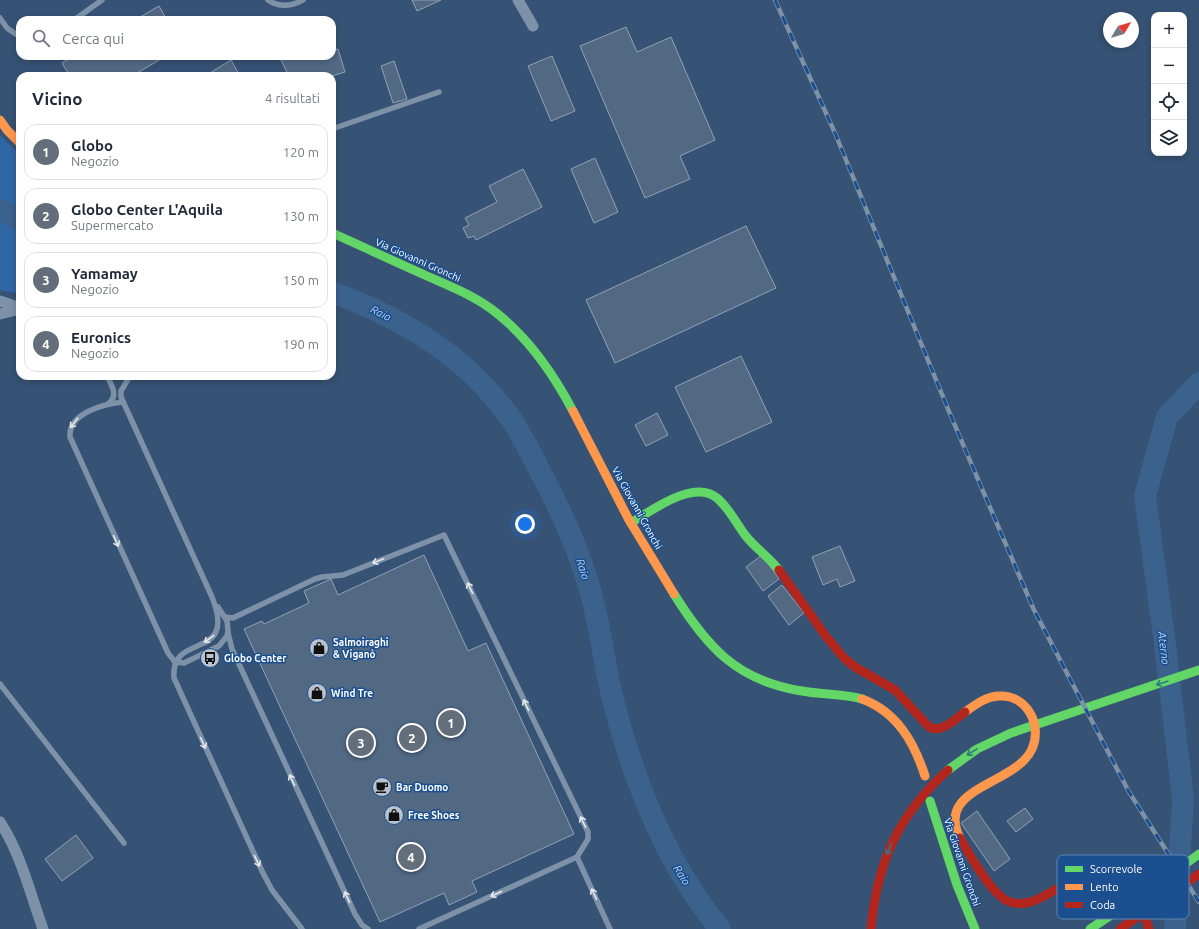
<!DOCTYPE html>
<html lang="it">
<head>
<meta charset="utf-8">
<style>
  :root { --surface:#fff; --page:#f6f6f7; --text:#1f2937; --muted:#747a83; --line:#e0e1e3; --accent:#646e7b }
  body { margin:0; font-family:Ubuntu,sans-serif; background:var(--page); color:var(--text) }
  .controls { position:absolute; right:12px; top:12px; display:grid; overflow:hidden; border-radius:8px; box-shadow:0 2px 6px #0003 }
  .controls button { width:36px; height:36px; display:grid; place-items:center; padding:0; border:0; border-bottom:1px solid var(--line); background:var(--surface); color:var(--text); font:20px sans-serif }
  .compass { position:absolute; left:1103px; top:12px; width:36px; height:36px; border-radius:50%; background:var(--surface); box-shadow:0 2px 6px #0003; rotate:52deg }
  .you { position:absolute; left:525px; top:524px; width:14px; height:14px; margin:-10px; border:3px solid #fff; border-radius:50%; background:#1a73e8; box-shadow:0 0 0 6px #1a73e833 }
  .badge { display:grid; place-items:center; width:26px; height:26px; border-radius:50%; background:var(--accent); color:#fff; font-size:13px; font-weight:700 }
  .pin { position:absolute; translate:-50% -50%; border:2px solid #fff; box-shadow:0 1px 4px #0006 }
  .list { margin:0; padding:0; list-style:none }
  h2 { display:flex; justify-content:space-between; align-items:center; height:52px; margin:0; padding:0 16px; font-size:17px }
  h2 small { font-size:13px; font-weight:400; color:var(--muted) }
  .list li { display:grid; grid-template-columns:26px 1fr auto; gap:12px; align-items:center; box-sizing:border-box; height:56px; margin:0 8px 8px; padding:0 8px; border:1px solid var(--line); border-radius:12px }
  .list b { display:block; font-size:15px; white-space:nowrap }
  .list p { margin:0; font-size:13px; white-space:nowrap; color:var(--muted) }
  .list em { font-size:13px; font-style:normal; color:var(--muted) }
  .icon { flex:none; width:22px; height:22px; fill:none; stroke:currentColor; stroke-width:2; stroke-linecap:round; stroke-linejoin:round }
  .map { position:relative; flex:none; width:1199px; height:929px; overflow:hidden }
  .search { position:absolute; background:var(--surface); box-shadow:0 2px 6px #0003; left:16px; top:16px; width:320px; height:44px; display:flex; align-items:center; gap:10px; box-sizing:border-box; padding:0 14px; border-radius:12px; color:var(--muted); font-size:15px }
  .panel { position:absolute; background:var(--surface); box-shadow:0 2px 6px #0003; left:16px; top:72px; width:320px; height:308px; border-radius:12px }
  .map>svg:first-child { display:block }
  .green { fill:#2f66a5 }
  .lines { fill:none; stroke-linecap:round; stroke-linejoin:round }
  .river { stroke:#3b618d; stroke-width:22 }
  .building { fill:#526984; stroke:#92a2b6 }
  .lane { stroke:#7d92a8; stroke-width:5.5 }
  .street { stroke:#7d92a8; stroke-width:11 }
  .fast { stroke:#63d668; stroke-width:9 }
  .slow { stroke:#ff974d; stroke-width:9 }
  .jam { stroke:#b3261e; stroke-width:9 }
  .rail-casing { stroke:#7e92a7; stroke-width:4.5 }
  .rail { stroke:#1b4f8f; stroke-width:3; stroke-dasharray:9; stroke-linecap:butt }
  .oneway { stroke:#e5e9ee }
  .oneway2 { stroke:#317883 }
  .labels { text-anchor:middle; dominant-baseline:central; stroke-width:3; stroke-linejoin:round; paint-order:stroke }
  .street-label { font-size:10px; fill:#fff; stroke:#1b4f8f }
  .poi-label { font-size:10px; font-weight:bold; fill:#fff; stroke:#1b4f8f; text-anchor:start }
  .water-label { font-size:11px; font-style:italic; fill:#b5d3f5; stroke:#1b4f8f }
  .key { fill:#1b4f8f; stroke:#5f84b1; stroke-width:1 }
  .key-label { font-size:11px; fill:#fff }
</style>
</head>
<body>
<div class="map">
<svg width="1199" height="929" viewBox="0 0 1199 929">
  <rect width="100%" height="100%" fill="#365274"/>
  <polygon class="green" points="0,135 20,155 20,294 0,290"/>
  <g class="lines">
    <g class="river">
      <polyline points="0,210 20,220"/>
      <path d="M332,292C403,319 466,355 511,419C524,438 534,460 545,481C564,517 580,553 591,593C601,631 605,670 615,708C636,787 667,865 720,929"/>
      <polyline points="1175,929 1183,799 1165,644 1145,496 1167,417 1199,383"/>
    </g>
  </g>
  <g class="building">
    <polygon points="412,0 441,0 417,11"/>
    <polygon points="159,6 167,20 135,20"/>
    <polygon points="626,27 637,52 671,37 715,140 680,156 690,179 645,198 580,46"/>
    <polygon points="338,49 345,72 332,76 289,76 279,56 332,56 332,50"/>
    <polygon points="74,56 166,56 132,76 70,76 62,63"/>
    <polygon points="552,56 575,111 551,121 528,66"/>
    <polygon points="231,60 240,76 205,76"/>
    <polygon points="394,61 407,99 393,103 381,66"/>
    <polygon points="595,158 618,212 594,223 571,169"/>
    <polygon points="523,169 542,207 476,240 474,236 468,238 463,228 469,225 465,218 497,202 489,186"/>
    <polygon points="746,226 776,288 615,363 586,300"/>
    <polygon points="741,356 772,422 706,452 675,387"/>
    <polygon points="657,413 668,435 646,446 635,425"/>
    <polygon points="840,546 855,581 840,587 837,579 823,585 812,557"/>
    <polygon points="424,555 468,651 486,643 574,834 472,881 477,892 449,905 444,893 380,922 244,629 262,621 264,624 309,603 304,591 331,579 338,595"/>
    <polygon points="762,555 779,579 763,591 746,567"/>
    <polygon points="782,585 804,613 789,625 768,596"/>
    <polygon points="1025,808 1033,819 1016,832 1007,821"/>
    <polygon points="977,811 1010,859 994,871 961,823"/>
    <polygon points="76,835 93,858 62,881 45,859"/>
  </g>
  <g class="lines">
    <g class="lane">
      <path d="M268,0C279,8 293,6 303,0"/>
      <polyline points="0,18 7,28 20,37"/>
      <polyline points="74,20 102,0"/>
      <polyline points="332,129 439,92"/>
      <path d="M107,376C112,386 119,396 108,404"/>
      <path d="M130,376L121,391V397L212,597C238,663 170,630 174,678L262,871L272,890L302,929"/>
      <path d="M123,402C104,404 68,413 70,437L168,653L175,662L184,663L219,646L227,636L228,631L227,621L218,607"/>
      <polyline points="225,617 233,618 315,579 322,577 343,575 444,535 588,832 588,839 577,857"/>
      <polyline points="228,633 232,649 355,914 362,925 368,929"/>
      <polyline points="0,684 124,843"/>
      <polyline points="419,929 577,857 610,929"/>
    </g>
    <g class="street">
      <polyline points="518,0 533,26"/>
      <polyline points="0,301 20,308"/>
      <polyline points="0,314 20,309"/>
      <path d="M0,822C21,854 30,893 43,929"/>
    </g>
    <g class="fast">
      <path d="M332,233C364,247 395,262 427,276C452,287 478,297 499,315C531,341 554,375 573,411"/>
      <path d="M631,523C652,510 694,479 717,498C729,508 736,523 745,535C755,548 769,557 779,570"/>
      <path d="M674,594C707,647 737,681 802,691C822,695 842,693 862,699"/>
      <polyline points="948,770 977,749 1011,733 1199,670"/>
      <polyline points="930,801 957,885 975,929"/>
      <polyline points="1090,929 1157,885 1199,854"/>
    </g>
    <g class="slow">
      <polyline points="0,120 7,130 20,143"/>
      <polyline points="573,411 629,520 674,594"/>
      <path d="M862,699C897,712 914,742 925,776"/>
      <path d="M960,838C934,787 1016,785 1032,749C1043,724 1026,694 998,696C985,697 975,705 965,712"/>
    </g>
    <g class="jam">
      <path d="M779,570L825,635L843,657L855,667L895,690L929,727C941,734 955,719 965,712"/>
      <path d="M960,838C969,854 993,897 1010,902C1045,913 1069,860 1115,884C1133,893 1143,910 1149,929"/>
      <path d="M871,929C877,863 898,815 948,770"/>
      <polyline points="1120,929 1199,874"/>
    </g>
    <defs>
      <polyline id="rail" points="775,0 835,133 950,414 1034,610 1129,792 1199,902"/>
    </defs>
    <use href="#rail" class="rail-casing"/>
    <use href="#rail" class="rail"/>
  </g>
  <defs><path id="oneway-shaft" d="M-6 0H5M1.5-3L5.5 0L1.5 3" fill="none" stroke-width="1.6" stroke-linecap="round" stroke-linejoin="round"/></defs>
  <g class="oneway">
    <use href="#oneway-shaft" transform="translate(74 423) rotate(128)"/>
    <use href="#oneway-shaft" transform="translate(116 541) rotate(66)"/>
    <use href="#oneway-shaft" transform="translate(378 561) rotate(158)"/>
    <use href="#oneway-shaft" transform="translate(470 588) rotate(-116)"/>
    <use href="#oneway-shaft" transform="translate(209 639) rotate(143)"/>
    <use href="#oneway-shaft" transform="translate(526 705) rotate(-116)"/>
    <use href="#oneway-shaft" transform="translate(203 743) rotate(65)"/>
    <use href="#oneway-shaft" transform="translate(292 780) rotate(-115)"/>
    <use href="#oneway-shaft" transform="translate(583 822) rotate(-116)"/>
    <use href="#oneway-shaft" transform="translate(257 861) rotate(65)"/>
    <use href="#oneway-shaft" transform="translate(496 894) rotate(155)"/>
    <use href="#oneway-shaft" transform="translate(594 894) rotate(-115)"/>
    <use href="#oneway-shaft" transform="translate(347 897) rotate(-115)"/>
  </g>
  <g class="oneway2">
    <use href="#oneway-shaft" transform="translate(1162 683) rotate(162)"/>
    <use href="#oneway-shaft" transform="translate(972 752) rotate(148)"/>
    <use href="#oneway-shaft" transform="translate(889 849) rotate(114)"/>
  </g>
  <defs>
    <symbol id="shop-disc" viewBox="-11 -11 22 22"><circle r="9.5" fill="#b9c2ce" stroke="#1b4f8f"/><path d="M-5-2.5h2.3a2.7 3.5 0 0 1 5.4 0H5L5.5 6h-11ZM-1.5-2.5h3a1.5 2.3 0 0 0-3 0Z" fill="#111"/></symbol>
    <symbol id="bus-disc" viewBox="-11 -11 22 22"><circle r="9.5" fill="#b9c2ce" stroke="#1b4f8f"/><path d="M-5-6H5V4H4V6H2V4H-2V6H-4V4H-5ZM-3.5-4V0h7V-4ZM-3.5 1.2v1.5H-2V1.2ZM2 1.2v1.5H3.5V1.2Z" fill="#111"/></symbol>
    <symbol id="cafe-disc" viewBox="-11 -11 22 22"><circle r="9.5" fill="#b9c2ce" stroke="#1b4f8f"/><path d="M-5.5-4.5H6V0H3Q3 3.5 0 3.5H-2.5Q-5.5 3.5-5.5 0ZM3-3.2v2h1.7v-2ZM-6 4.5H4V6H-6Z" fill="#111"/></symbol>
  </defs>
  <g fill-rule="evenodd">
    <use href="#shop-disc" x="308" y="637" width="22" height="22"/>
    <use href="#bus-disc" x="199" y="647" width="22" height="22"/>
    <use href="#shop-disc" x="306" y="682" width="22" height="22"/>
    <use href="#cafe-disc" x="371" y="776" width="22" height="22"/>
    <use href="#shop-disc" x="383" y="804" width="22" height="22"/>
  </g>
  <g class="labels">
    <g class="street-label">
      <text transform="translate(418 260) rotate(24)">Via Giovanni Gronchi</text>
      <text transform="translate(637 508) rotate(61)">Via Giovanni Gronchi</text>
      <text transform="translate(962 862) rotate(71)">Via Giovanni Gronchi</text>
    </g>
    <g class="poi-label">
      <text x="333" y="642">Salmoiraghi<tspan x="333" dy="12">&amp; Viganò</tspan></text>
      <text x="224" y="658">Globo Center</text>
      <text x="331" y="693">Wind Tre</text>
      <text x="396" y="787">Bar Duomo</text>
      <text x="408" y="815">Free Shoes</text>
    </g>
    <g class="water-label">
      <text transform="translate(381 313) rotate(27)">Raio</text>
      <text transform="translate(583 569) rotate(72)">Raio</text>
      <text transform="translate(1164 648) rotate(83)">Aterno</text>
      <text transform="translate(682 875) rotate(58)">Raio</text>
    </g>
  </g>
  <rect x="1057" y="855" width="132" height="64" rx="6" class="key"/>
  <rect x="1065" y="866" width="18" height="6" fill="#63d668"/>
  <rect x="1065" y="884" width="18" height="6" fill="#ff974d"/>
  <rect x="1065" y="902" width="18" height="6" fill="#b3261e"/>
  <g class="key-label">
    <text x="1090" y="873">Scorrevole</text>
    <text x="1090" y="891">Lento</text>
    <text x="1090" y="909">Coda</text>
  </g>
</svg>
<div class="controls">
<button>+</button>
<button>−</button>
<button><svg class="icon" aria-label="locate" viewBox="0 0 24 24"><circle cx="12" cy="12" r="6"/><path d="M12 2v4M12 18v4M2 12h4M18 12h4"/></svg></button>
<button><svg class="icon" aria-label="layers" viewBox="0 0 24 24"><path d="M12 4l9 5-9 5-9-5zM3 14l9 5 9-5"/></svg></button>
</div>
<svg class="compass" viewBox="-18 -18 36 36"><path d="M0-13l5 13h-10z" fill="#e53935"/><path d="M0 13l5-13h-10z" fill="#747a83"/></svg>
<div class="you"></div>
<div class="pin badge" style="left:451px;top:723px">1</div>
<div class="pin badge" style="left:412px;top:738px">2</div>
<div class="pin badge" style="left:361px;top:743px">3</div>
<div class="pin badge" style="left:411px;top:857px">4</div>
<div class="search"><svg class="icon" aria-label="search" viewBox="0 0 24 24"><circle cx="10" cy="10" r="6"/><path d="M15 15l6 6"/></svg>Cerca qui</div>
<section class="panel">
<h2>Vicino<small>4 risultati</small></h2>
<ul class="list">
<li><span class="badge">1</span><div><b>Globo</b><p>Negozio</p></div><em>120 m</em></li>
<li><span class="badge">2</span><div><b>Globo Center L'Aquila</b><p>Supermercato</p></div><em>130 m</em></li>
<li><span class="badge">3</span><div><b>Yamamay</b><p>Negozio</p></div><em>150 m</em></li>
<li><span class="badge">4</span><div><b>Euronics</b><p>Negozio</p></div><em>190 m</em></li>
</ul>
</section>
</div>
</body>
</html>
